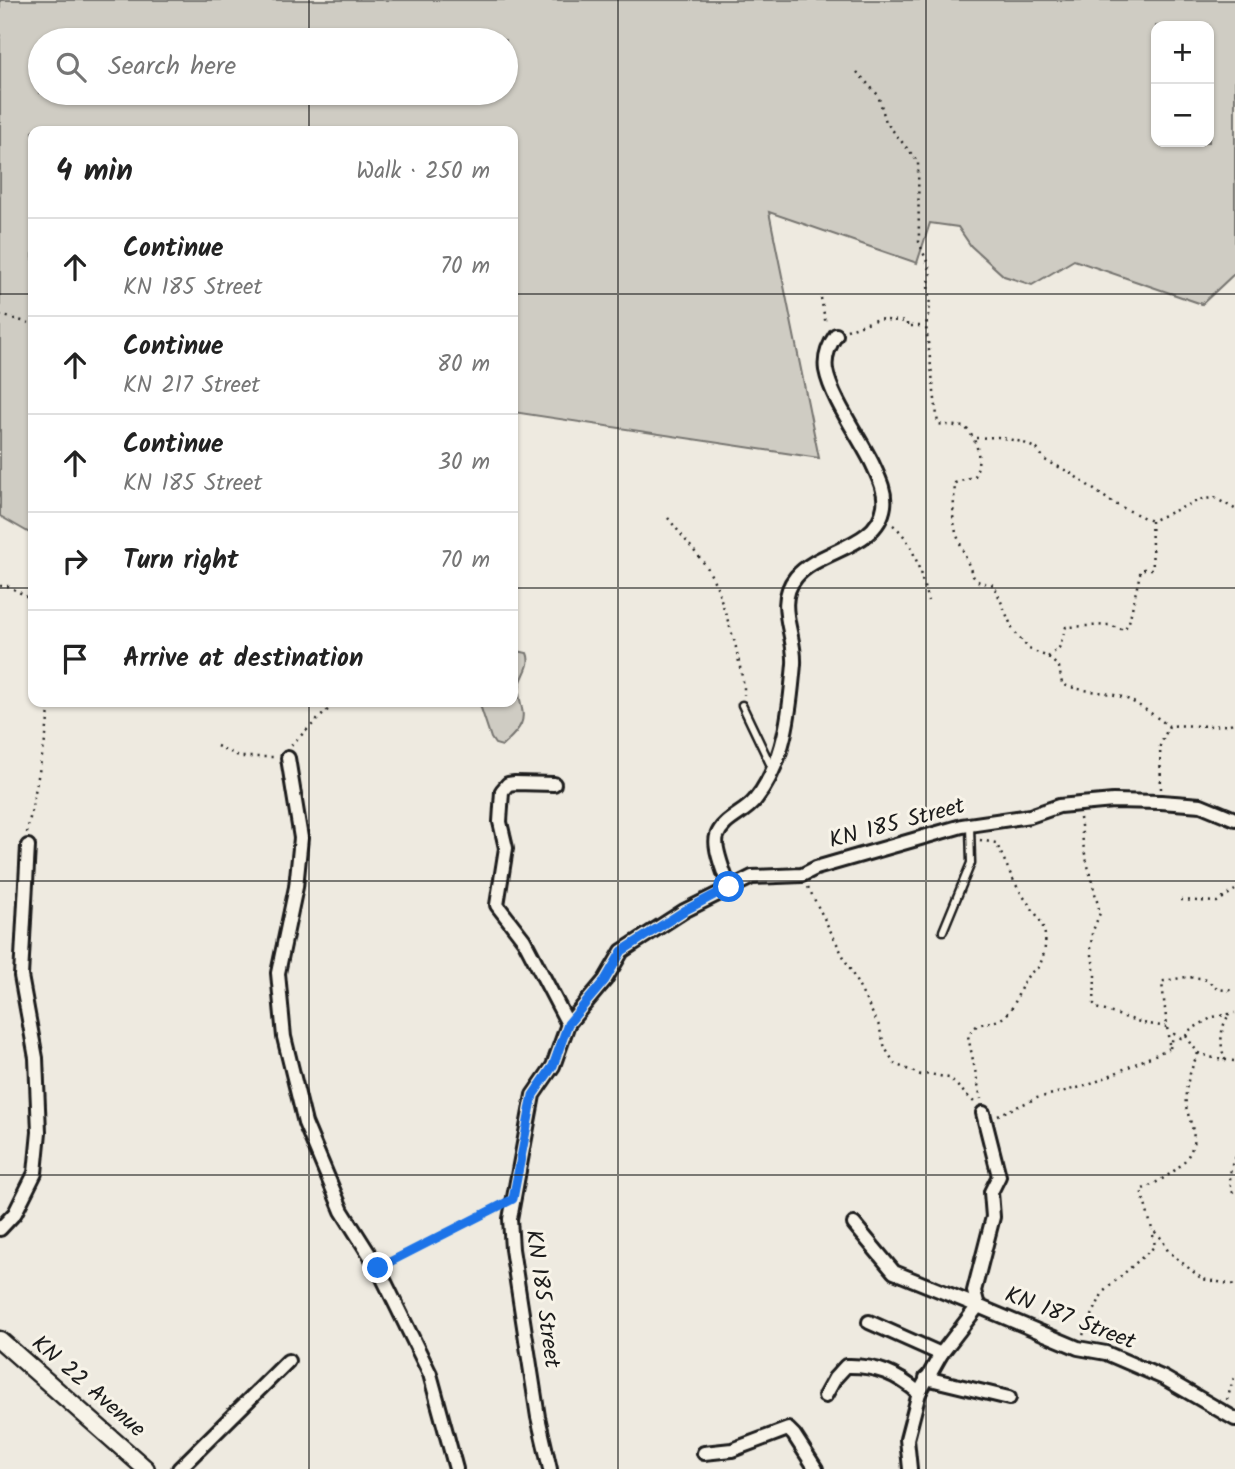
<!DOCTYPE html>
<html lang="en">
<head>
<meta charset="utf-8">
<style>
  :root { --surface:#fff; --page:#f2f2f2; --text:#222; --muted:#767676; --line:#e0e0e0 }
  body { margin:0; font-family:Kalam,sans-serif; background:var(--page); color:var(--text) }
  .controls { position:absolute; right:21px; top:21px; display:grid; overflow:hidden; border-radius:14px; box-shadow:0 2px 5px #0004 }
  .controls button { width:63px; height:63px; display:grid; place-items:center; padding:0; border:0; border-bottom:2px solid var(--line); background:var(--surface); color:var(--text); font:35px sans-serif }
  .stop { position:absolute; width:21px; height:21px; margin:-16px; border:5px solid #1a73e8; border-radius:50%; background:#fff }
  .stop.end { background:#1a73e8; border-color:#fff; box-shadow:0 2px 7px #0008 }
  .list { margin:0; padding:0; list-style:none }
  h2 { display:flex; justify-content:space-between; align-items:center; height:91px; margin:0; padding:0 28px; font-size:30px }
  h2 small { font-size:23px; font-weight:400; color:var(--muted) }
  .list li { display:grid; grid-template-columns:46px 1fr auto; gap:21px; align-items:center; box-sizing:border-box; height:98px; padding:0 28px; border-top:2px solid var(--line) }
  .list b { display:block; font-size:26px; white-space:nowrap }
  .list p { margin:0; font-size:23px; white-space:nowrap; color:var(--muted) }
  .list em { font-size:23px; font-style:normal; color:var(--muted) }
  .icon { flex:none; width:38px; height:38px; fill:none; stroke:currentColor; stroke-width:2; stroke-linecap:round; stroke-linejoin:round }
  .map { position:relative; flex:none; width:1235px; height:1469px; overflow:hidden }
  .search { position:absolute; background:var(--surface); box-shadow:0 2px 5px #0004; left:28px; top:28px; width:490px; height:77px; display:flex; align-items:center; gap:18px; box-sizing:border-box; padding:0 24px; border-radius:38px; color:var(--muted); font-size:26px }
  .panel { position:absolute; background:var(--surface); box-shadow:0 2px 5px #0004; left:28px; top:126px; width:490px; height:581px; border-radius:14px }
  .map>svg:first-child { display:block }
  .green { fill:#cfccc3; stroke:#767470; stroke-width:2; fill-rule:evenodd }
  .lines { fill:none; stroke-linecap:round; stroke-linejoin:round }
  .service-casing { stroke:#1c1c1c; stroke-width:11 }
  .minor-casing { stroke:#1c1c1c; stroke-width:18 }
  .tertiary-casing { stroke:#1c1c1c; stroke-width:21 }
  .path { stroke:#1c1c1c; stroke-width:2.5; stroke-dasharray:2 5; stroke-linecap:butt }
  .service { stroke:#f7f3e8; stroke-width:6 }
  .minor { stroke:#f7f3e8; stroke-width:12 }
  .tertiary { stroke:#f7f3e8; stroke-width:16 }
  .route { stroke:#1a73e8; stroke-width:9 }
  .grid { fill:none; stroke:#1c1c1c; stroke-width:2; stroke-opacity:0.55 }
  .labels { text-anchor:middle; dominant-baseline:central; stroke-width:6; stroke-linejoin:round; paint-order:stroke }
  .street-label { font-size:23px; fill:#1c1c1c; stroke:#f7f3e8 }
</style>
</head>
<body>
<div class="map">
<svg width="1235" height="1469" viewBox="0 0 1235 1469">
  <rect width="100%" height="100%" fill="#eeeae0"/>
  <filter id="ink" filterUnits="userSpaceOnUse"><feTurbulence type="fractalNoise" baseFrequency=".0143" numOctaves="2"/><feDisplacementMap in="SourceGraphic" scale="14" xChannelSelector="R" yChannelSelector="G"/><feConvolveMatrix kernelMatrix="1 2 1 2 8 2 1 2 1" color-interpolation-filters="sRGB"/></filter>
  <g filter="url(#ink)">
    <g class="green">
      <path d="M0,0H1235V273L1202,304L1074,260L1032,285L1004,276L971,246L958,227L930,223L917,263L769,212L819,458L513,412V131H33V562V535L0,516ZM1156,26H1209V142H1156ZM40,40H506V93H40Z"/>
      <path d="M513,650L527,653C533,667 519,677 519,691C519,703 526,713 521,724C517,733 509,739 502,746L495,744L491,738L479,702H513Z"/>
    </g>
    <g class="lines">
      <defs>
        <g id="service">
          <polyline points="742,705 772,768"/>
          <polyline points="943,931 971,863 970,825 967,826"/>
        </g>
        <g id="minor">
          <polyline points="288,758 301,838 296,887 278,973 284,1037 305,1123 342,1211 378,1268 430,1374 456,1469"/>
          <polyline points="554,784 515,783 508,784 502,791 500,822 506,848 497,905 524,940 568,1024"/>
          <path d="M729,887C725,875 713,847 717,836C723,819 744,814 755,800C785,763 790,710 794,664C796,634 774,604 796,577C819,549 878,548 884,506C886,492 879,478 873,465C860,438 831,398 826,370C824,357 829,345 836,335"/>
          <polyline points="854,1224 894,1272 978,1306"/>
          <polyline points="0,1229 15,1213 35,1173 39,1132 36,1058 21,976 28,846"/>
          <polyline points="978,1306 974,1291 993,1217 991,1192 999,1176 983,1113"/>
          <polyline points="869,1322 941,1354"/>
          <polyline points="926,1378 1009,1398"/>
          <path d="M825,1396L835,1378L846,1366C876,1365 897,1374 919,1393"/>
          <polyline points="704,1453 732,1450 788,1429 794,1435 816,1469"/>
          <polyline points="179,1469 288,1361"/>
          <polyline points="550,1469 538,1417 512,1249 510,1219 533,1095 553,1066 568,1024 605,980 622,951 684,911 752,877 802,875 816,868 962,826 1030,816 1059,806 1113,801 1161,802 1201,805 1235,819"/>
          <polyline points="910,1469 907,1439 919,1393 941,1354 978,1306 1078,1348 1106,1353 1164,1378 1235,1419"/>
        </g>
        <polyline id="tertiary" points="0,1340 146,1469"/>
      </defs>
      <use href="#service" class="service-casing"/>
      <use href="#minor" class="minor-casing"/>
      <use href="#tertiary" class="tertiary-casing"/>
      <g class="path">
        <path d="M857,72L878,95L886,122L918,162L919,242L931,272L928,286L930,306L926,326L938,424L965,427C978,441 982,457 975,476L955,483L953,516L956,533L973,576L979,582L994,585L1013,630L1029,649L1048,657L1059,667L1062,684C1083,693 1106,690 1127,699C1142,706 1156,717 1169,726"/>
        <polyline points="821,298 826,325"/>
        <polyline points="0,315 33,324"/>
        <polyline points="847,330 878,319 907,322 907,326 925,326"/>
        <polyline points="976,438 998,437 1022,442 1037,449 1045,460 1069,472 1113,503 1151,521"/>
        <polyline points="668,518 707,567 717,587 735,643 744,686 744,695"/>
        <path d="M893,525C916,543 920,575 928,601"/>
        <polyline points="0,586 8,586 33,600"/>
        <polyline points="1048,657 1059,648 1066,627 1109,625 1124,630 1129,622 1141,569 1153,569 1151,521 1202,499 1215,498 1235,509"/>
        <polyline points="291,745 335,703"/>
        <polyline points="217,746 241,757 275,757"/>
        <path d="M1161,789L1160,746L1169,726C1187,724 1223,729 1235,722"/>
        <polyline points="1080,818 1084,850 1100,913 1092,933 1091,948 1095,975 1094,1004 1096,1008 1143,1023 1167,1027"/>
        <polyline points="27,833 46,736 50,702"/>
        <path d="M980,840L996,843C1003,856 1008,870 1015,883C1033,916 1057,925 1039,967C1017,979 1021,1002 1005,1016C992,1027 978,1017 968,1036L981,1099"/>
        <polyline points="808,887 879,1026 885,1048 895,1064 921,1075 930,1074 949,1078 975,1103"/>
        <polyline points="1181,900 1217,902 1235,890"/>
        <polyline points="1186,1036 1188,1031 1213,1017 1235,1013"/>
        <polyline points="1169,1044 1162,983 1164,981 1186,977 1200,978 1207,980 1217,989 1235,991"/>
        <path d="M1170,1048L1174,1034L1181,1038L1186,1036L1198,1053C1191,1069 1184,1087 1186,1106C1188,1117 1196,1132 1193,1144C1188,1167 1160,1181 1141,1190L1152,1229L1162,1239L1168,1251L1202,1279L1235,1285"/>
        <polyline points="1198,1053 1217,1059 1235,1061"/>
        <path d="M1225,1060C1220,1046 1219,1027 1230,1014"/>
        <polyline points="998,1115 1037,1098 1089,1085 1170,1048"/>
        <path d="M1235,1157C1229,1170 1228,1184 1235,1197"/>
        <polyline points="388,1263 497,1207"/>
        <polyline points="1083,1335 1103,1292 1155,1246 1152,1230"/>
        <polyline points="1227,1400 1235,1374"/>
      </g>
      <use href="#service" class="service"/>
      <use href="#minor" class="minor"/>
      <use href="#tertiary" class="tertiary"/>
    </g>
  </g>
  <g class="lines" filter="url(#ink)">
    <polyline class="route" points="378,1268 513,1199 533,1095 553,1066 568,1024 605,980 622,951 684,911 729,887"/>
  </g>
  <path class="grid" d="M309,0V40M618,0V1469M926,0V1469M309,93V131M0,294H33M513,294H1235M0,588H33M513,588H1235M309,702V1469M0,881H1235M0,1175H1235"/>
  <g class="labels">
    <g class="street-label">
      <text transform="translate(897 824) rotate(-15)">KN 185 Street</text>
      <text transform="translate(542 1299) rotate(82)">KN 185 Street</text>
      <text transform="translate(1070 1319) rotate(21)">KN 187 Street</text>
      <text transform="translate(88 1387) rotate(41)">KN 22 Avenue</text>
    </g>
  </g>
</svg>
<div class="controls">
<button>+</button>
<button>−</button>
</div>
<div class="stop" style="left:729px;top:887px"></div>
<div class="stop end" style="left:378px;top:1268px"></div>
<div class="search"><svg class="icon" aria-label="search" viewBox="0 0 24 24"><circle cx="10" cy="10" r="6"/><path d="M15 15l6 6"/></svg>Search here</div>
<section class="panel">
<h2>4 min<small>Walk · 250 m</small></h2>
<ul class="list">
<li><svg class="icon" aria-label="ahead" viewBox="0 0 24 24"><path d="M12 20V5M6 11l6-6 6 6"/></svg><div><b>Continue</b><p>KN 185 Street</p></div><em>70 m</em></li>
<li><svg class="icon" aria-label="ahead" viewBox="0 0 24 24"><path d="M12 20V5M6 11l6-6 6 6"/></svg><div><b>Continue</b><p>KN 217 Street</p></div><em>80 m</em></li>
<li><svg class="icon" aria-label="ahead" viewBox="0 0 24 24"><path d="M12 20V5M6 11l6-6 6 6"/></svg><div><b>Continue</b><p>KN 185 Street</p></div><em>30 m</em></li>
<li><svg class="icon" aria-label="right" viewBox="0 0 24 24"><path d="M7 20v-9h11M14 6l5 5-5 5"/></svg><div><b>Turn right</b></div><em>70 m</em></li>
<li><svg class="icon" aria-label="arrive" viewBox="0 0 24 24"><path d="M6 21V4h12l-3 4 3 4H6"/></svg><div><b>Arrive at destination</b></div></li>
</ul>
</section>
</div>
</body>
</html>
